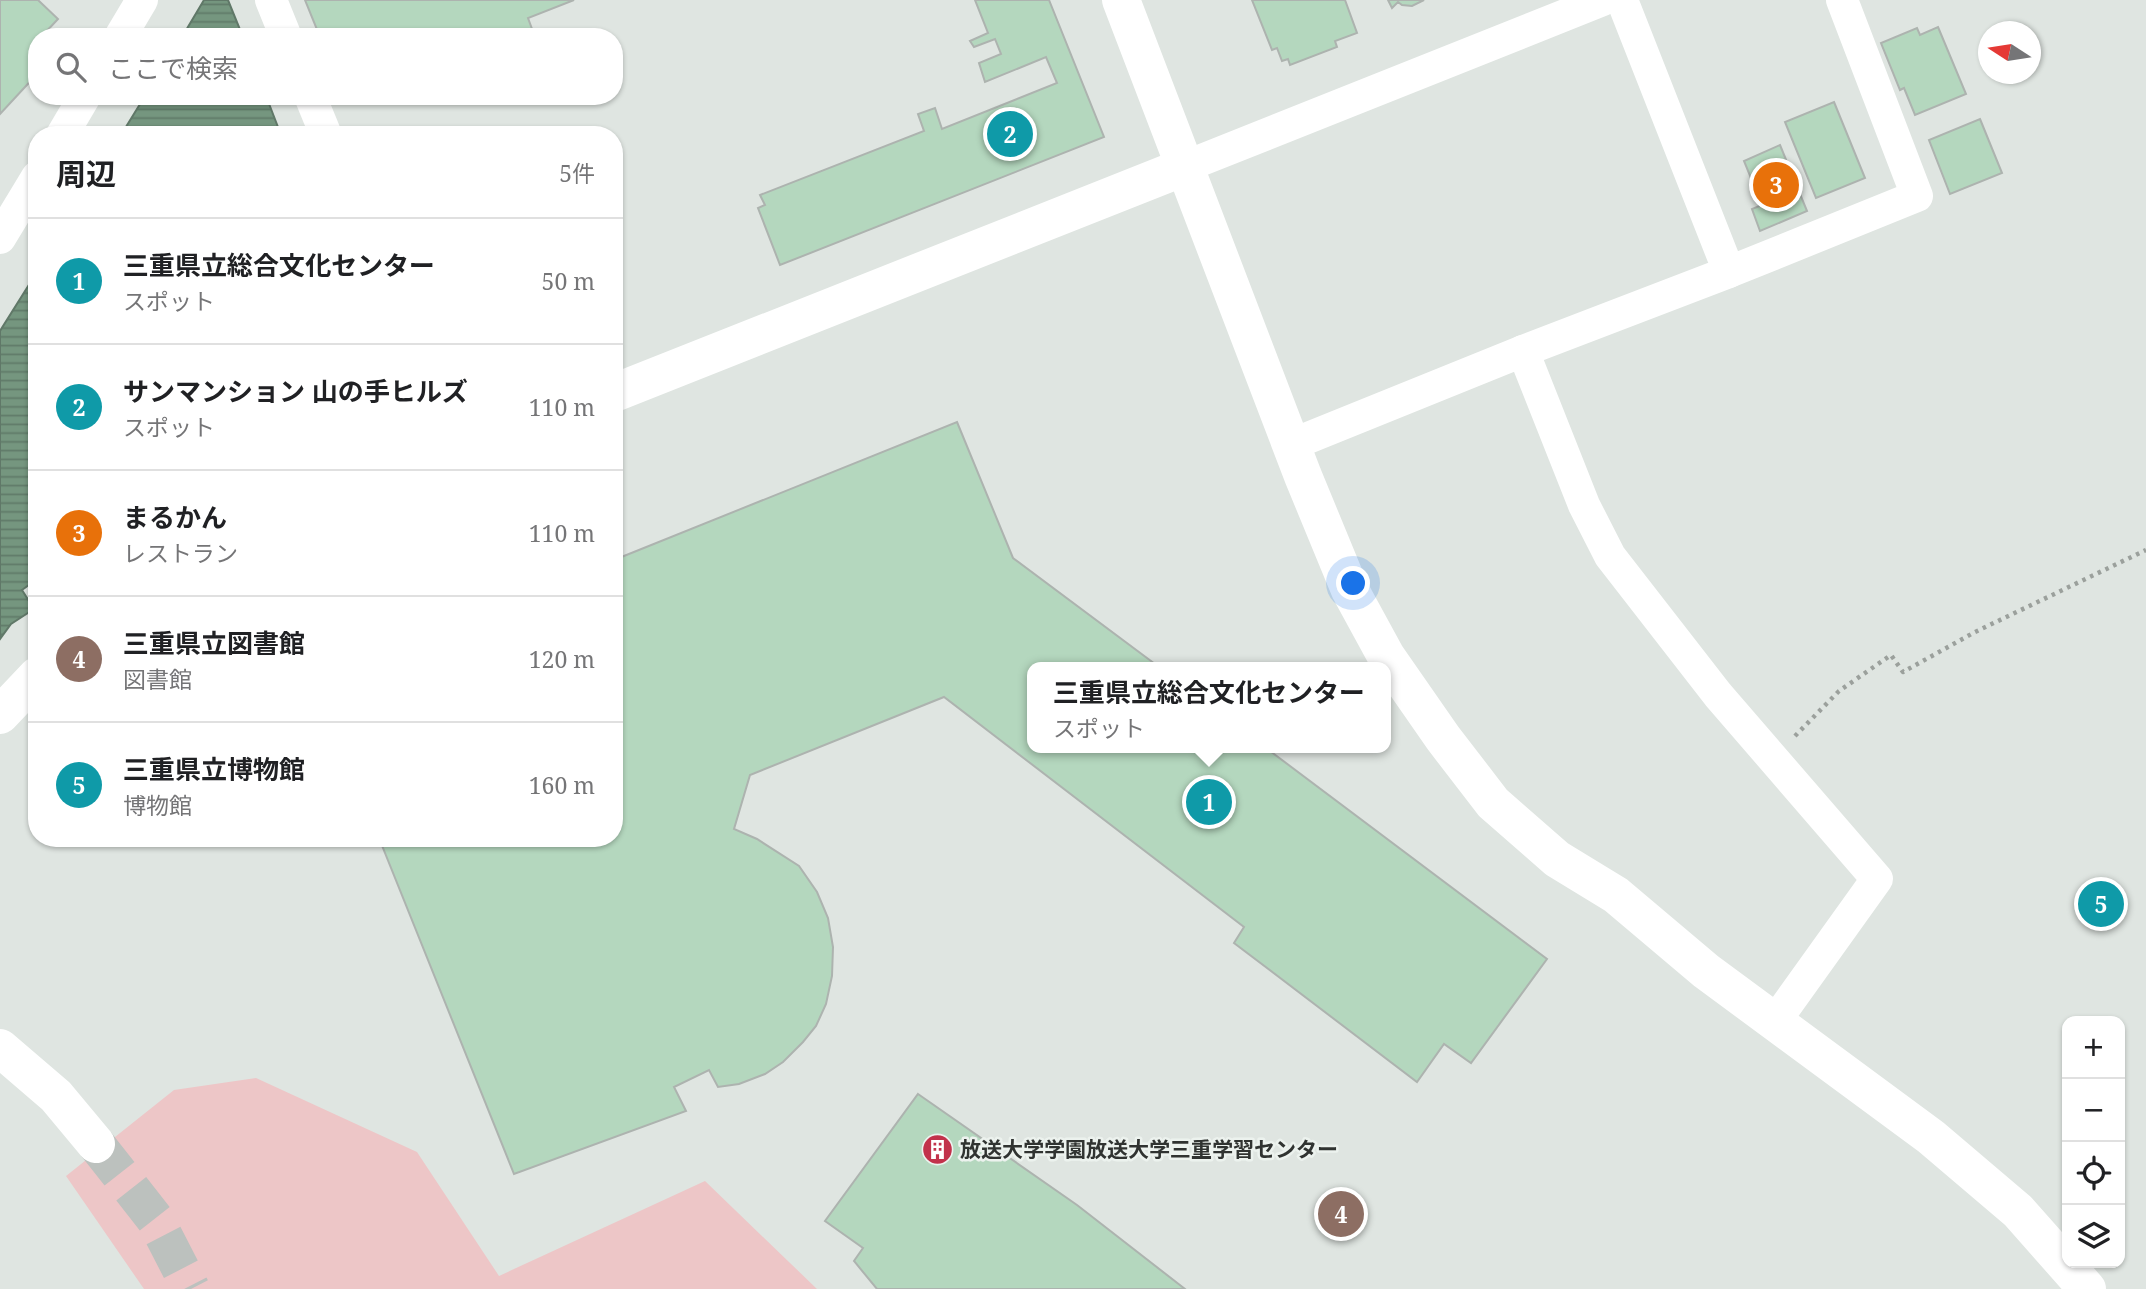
<!DOCTYPE html>
<html lang="ja">
<head>
<meta charset="utf-8">
<style>
  :root { --surface:#fff; --page:#f6f6f6; --text:#202124; --muted:#757577; --line:#e0e0e0; --accent:#0f766e }
  body { margin:0; font-family:"Noto Serif","Noto Sans JP",serif; background:var(--page); color:var(--text) }
  .controls { position:absolute; right:21px; bottom:21px; display:grid; overflow:hidden; border-radius:14px; box-shadow:0 2px 5px #0004 }
  .controls button { width:63px; height:63px; display:grid; place-items:center; padding:0; border:0; border-bottom:2px solid var(--line); background:var(--surface); color:var(--text); font:35px sans-serif }
  .compass { position:absolute; left:1978px; top:21px; width:63px; height:63px; border-radius:50%; background:var(--surface); box-shadow:0 2px 5px #0004; rotate:282deg }
  .you { position:absolute; left:1354px; top:584px; width:24px; height:24px; margin:-18px; border:5px solid #fff; border-radius:50%; background:#1a73e8; box-shadow:0 0 0 10px #1a73e833 }
  .badge { display:grid; place-items:center; width:46px; height:46px; border-radius:50%; background:var(--accent); color:#fff; font-size:23px; font-weight:700 }
  .pin { position:absolute; translate:-50% -50%; border:4px solid #fff; box-shadow:0 2px 7px #0006 }
  .popup { position:absolute; left:1027px; top:662px; width:364px; height:91px; box-sizing:border-box; display:grid; place-content:center; border-radius:14px; background:var(--surface); filter:drop-shadow(0 2px 5px #0005); font-size:23px; white-space:nowrap; color:var(--muted) }
  .popup b { font-size:26px; color:var(--text) }
  .popup::after { content:''; position:absolute; left:50%; top:100%; margin-left:-14px; border:14px solid transparent; border-top-color:var(--surface) }
  .list { margin:0; padding:0; list-style:none }
  h2 { display:flex; justify-content:space-between; align-items:center; height:91px; margin:0; padding:0 28px; font-size:30px }
  h2 small { font-size:23px; font-weight:400; color:var(--muted) }
  .list li { display:grid; grid-template-columns:46px 1fr auto; gap:21px; align-items:center; box-sizing:border-box; height:126px; padding:0 28px; border-top:2px solid var(--line) }
  .list b { display:block; font-size:26px; white-space:nowrap }
  .list p { margin:0; font-size:23px; white-space:nowrap; color:var(--muted) }
  .list em { font-size:23px; font-style:normal; color:var(--muted) }
  .icon { flex:none; width:38px; height:38px; fill:none; stroke:currentColor; stroke-width:2; stroke-linecap:round; stroke-linejoin:round }
  .map { position:relative; flex:none; width:2146px; height:1289px; overflow:hidden }
  .search { position:absolute; background:var(--surface); box-shadow:0 2px 5px #0004; left:28px; top:28px; width:595px; height:77px; display:flex; align-items:center; gap:18px; box-sizing:border-box; padding:0 24px; border-radius:28px; color:var(--muted); font-size:26px }
  .panel { position:absolute; background:var(--surface); box-shadow:0 2px 5px #0004; left:28px; top:126px; width:595px; height:721px; border-radius:28px }
  .map>svg:first-child { display:block }
  .park { fill:#edc6c7 }
  .water { fill:url(#water-rules); stroke:#607868; stroke-width:2 }
  .building { fill:#b4d7be; stroke:#adb3af; stroke-width:2 }
  .lines { fill:none; stroke-linecap:round; stroke-linejoin:round }
  .tertiary-tunnel { stroke:#bcc1be; stroke-width:38; stroke-dasharray:38 19; stroke-linecap:butt }
  .path { stroke:#9ba09c; stroke-width:4.5; stroke-dasharray:3.5 5; stroke-linecap:butt }
  .minor { stroke:#fff; stroke-width:32 }
  .tertiary { stroke:#fff; stroke-width:38 }
  .labels { text-anchor:middle; dominant-baseline:central; stroke-width:5; stroke-linejoin:round; paint-order:stroke }
  .poi-label { font-size:21px; font-weight:bold; fill:#303331; stroke:#ecf2ee; text-anchor:start }
</style>
</head>
<body>
<div class="map">
<svg width="2146" height="1289" viewBox="0 0 2146 1289">
  <defs>
    <pattern id="water-rules" width="6" height="5" patternUnits="userSpaceOnUse" patternTransform="scale(1.75)"><rect width="6" height="5" fill="#75967f"/><path d="M0 2.5h6" fill="none" stroke="#607b69"/></pattern>
  </defs>
  <rect width="100%" height="100%" fill="#dfe5e1"/>
  <polygon class="park" points="256,1078 417,1152 499,1276 705,1181 817,1289 144,1289 66,1176 174,1090"/>
  <g class="water">
    <polygon points="204,0 228,0 243,37 182,37"/>
    <polygon points="145,96 266,96 281,135 121,135"/>
    <polygon points="37,272 37,579 22,590 34,609 11,624 0,639 0,331"/>
  </g>
  <g class="building">
    <polygon points="0,0 38,0 58,19 43,35 44,37 37,37 37,74 0,114"/>
    <polygon points="305,0 574,0 528,18 535,37 342,37 341,34 335,37 320,37"/>
    <polygon points="975,0 1049,0 1104,137 780,265 758,208 765,205 760,195 924,131 918,114 935,108 942,129 1057,83 1046,57 985,82 979,63 1001,54 995,39 974,47 970,41 988,33"/>
    <polygon points="1252,0 1345,0 1357,33 1335,41 1337,47 1290,65 1288,59 1282,61 1277,48 1272,50"/>
    <polygon points="1388,0 1424,0 1412,6 1402,5 1398,2 1392,8"/>
    <polygon points="1938,27 1966,94 1915,115 1904,88 1900,90 1881,43 1917,28 1920,35"/>
    <polygon points="1834,102 1865,178 1816,198 1785,122"/>
    <polygon points="1980,119 2002,173 1950,194 1929,140"/>
    <polygon points="1780,145 1807,211 1760,231 1752,209 1762,205 1744,161"/>
    <polygon points="957,422 1013,558 1159,667 1032,667 1032,748 1266,748 1547,959 1471,1063 1444,1044 1417,1082 1234,943 1244,927 944,697 750,775 734,829 757,839 799,866 817,892 828,918 833,947 832,976 826,1004 816,1026 803,1042 783,1062 765,1074 739,1084 718,1087 709,1070 674,1087 686,1111 514,1174 379,838 614,838 614,560"/>
    <polygon points="918,1094 1077,1205 1185,1289 877,1289 854,1261 863,1248 825,1221"/>
  </g>
  <g class="lines">
    <polyline class="tertiary-tunnel" points="96,1144 155,1219 191,1289"/>
    <polyline class="path" points="1795,736 1839,691 1891,655 1903,672 1975,632 2146,550"/>
    <g class="minor">
      <polyline points="271,0 286,37"/>
      <polyline points="120,37 142,0"/>
      <polyline points="310,96 326,135"/>
      <polyline points="62,135 85,96"/>
      <polyline points="1184,167 1603,0"/>
      <polyline points="0,238 37,177"/>
      <polyline points="1729,272 1917,196 1842,0"/>
      <polyline points="1523,351 1584,505 1610,556 1718,695 1877,879 1776,1020"/>
      <polyline points="1293,444 1523,351 1729,272 1622,0"/>
    </g>
    <g class="tertiary">
      <polyline points="1121,0 1303,476 1350,590 1386,656 1443,738 1493,803 1557,859 1616,895 1706,971 1931,1137 2018,1211 2087,1289"/>
      <polyline points="614,393 1184,167"/>
      <polyline points="0,715 37,676"/>
      <polyline points="0,1048 56,1096 96,1144"/>
    </g>
  </g>
  <defs>
    <symbol id="building-disc" viewBox="-11 -11 22 22"><circle r="9.5" fill="#c2324b" stroke="#ecf2ee"/><path d="M-4-6H4V6H1V3H-1V6H-4ZM-2.5-4.3h1.7v1.8h-1.7ZM.8-4.3h1.7v1.8H.8ZM-2.5-1h1.7V.8h-1.7ZM.8-1h1.7V.8H.8Z" fill="#fff"/></symbol>
  </defs>
  <g fill-rule="evenodd">
    <use href="#building-disc" x="920" y="1132" width="35" height="35"/>
  </g>
  <g class="labels">
    <g class="poi-label">
      <text x="960" y="1149">放送大学学園放送大学三重学習センター</text>
    </g>
  </g>
</svg>
<div class="controls">
<button>+</button>
<button>−</button>
<button><svg class="icon" aria-label="locate" viewBox="0 0 24 24"><circle cx="12" cy="12" r="6"/><path d="M12 2v4M12 18v4M2 12h4M18 12h4"/></svg></button>
<button><svg class="icon" aria-label="layers" viewBox="0 0 24 24"><path d="M12 4l9 5-9 5-9-5zM3 14l9 5 9-5"/></svg></button>
</div>
<svg class="compass" viewBox="-18 -18 36 36"><path d="M0-13l5 13h-10z" fill="#e53935"/><path d="M0 13l5-13h-10z" fill="#757577"/></svg>
<div class="you"></div>
<div class="pin badge" style="left:1209px;top:802px;background:#0f9aa8">1</div>
<div class="popup"><b>三重県立総合文化センター</b>スポット</div>
<div class="pin badge" style="left:1010px;top:134px;background:#0f9aa8">2</div>
<div class="pin badge" style="left:1776px;top:185px;background:#e8710a">3</div>
<div class="pin badge" style="left:1341px;top:1214px;background:#8d6e63">4</div>
<div class="pin badge" style="left:2101px;top:904px;background:#0f9aa8">5</div>
<div class="search"><svg class="icon" aria-label="search" viewBox="0 0 24 24"><circle cx="10" cy="10" r="6"/><path d="M15 15l6 6"/></svg>ここで検索</div>
<section class="panel">
<h2>周辺<small>5件</small></h2>
<ul class="list">
<li><span class="badge" style="background:#0f9aa8">1</span><div><b>三重県立総合文化センター</b><p>スポット</p></div><em>50 m</em></li>
<li><span class="badge" style="background:#0f9aa8">2</span><div><b>サンマンション 山の手ヒルズ</b><p>スポット</p></div><em>110 m</em></li>
<li><span class="badge" style="background:#e8710a">3</span><div><b>まるかん</b><p>レストラン</p></div><em>110 m</em></li>
<li><span class="badge" style="background:#8d6e63">4</span><div><b>三重県立図書館</b><p>図書館</p></div><em>120 m</em></li>
<li><span class="badge" style="background:#0f9aa8">5</span><div><b>三重県立博物館</b><p>博物館</p></div><em>160 m</em></li>
</ul>
</section>
</div>
</body>
</html>
